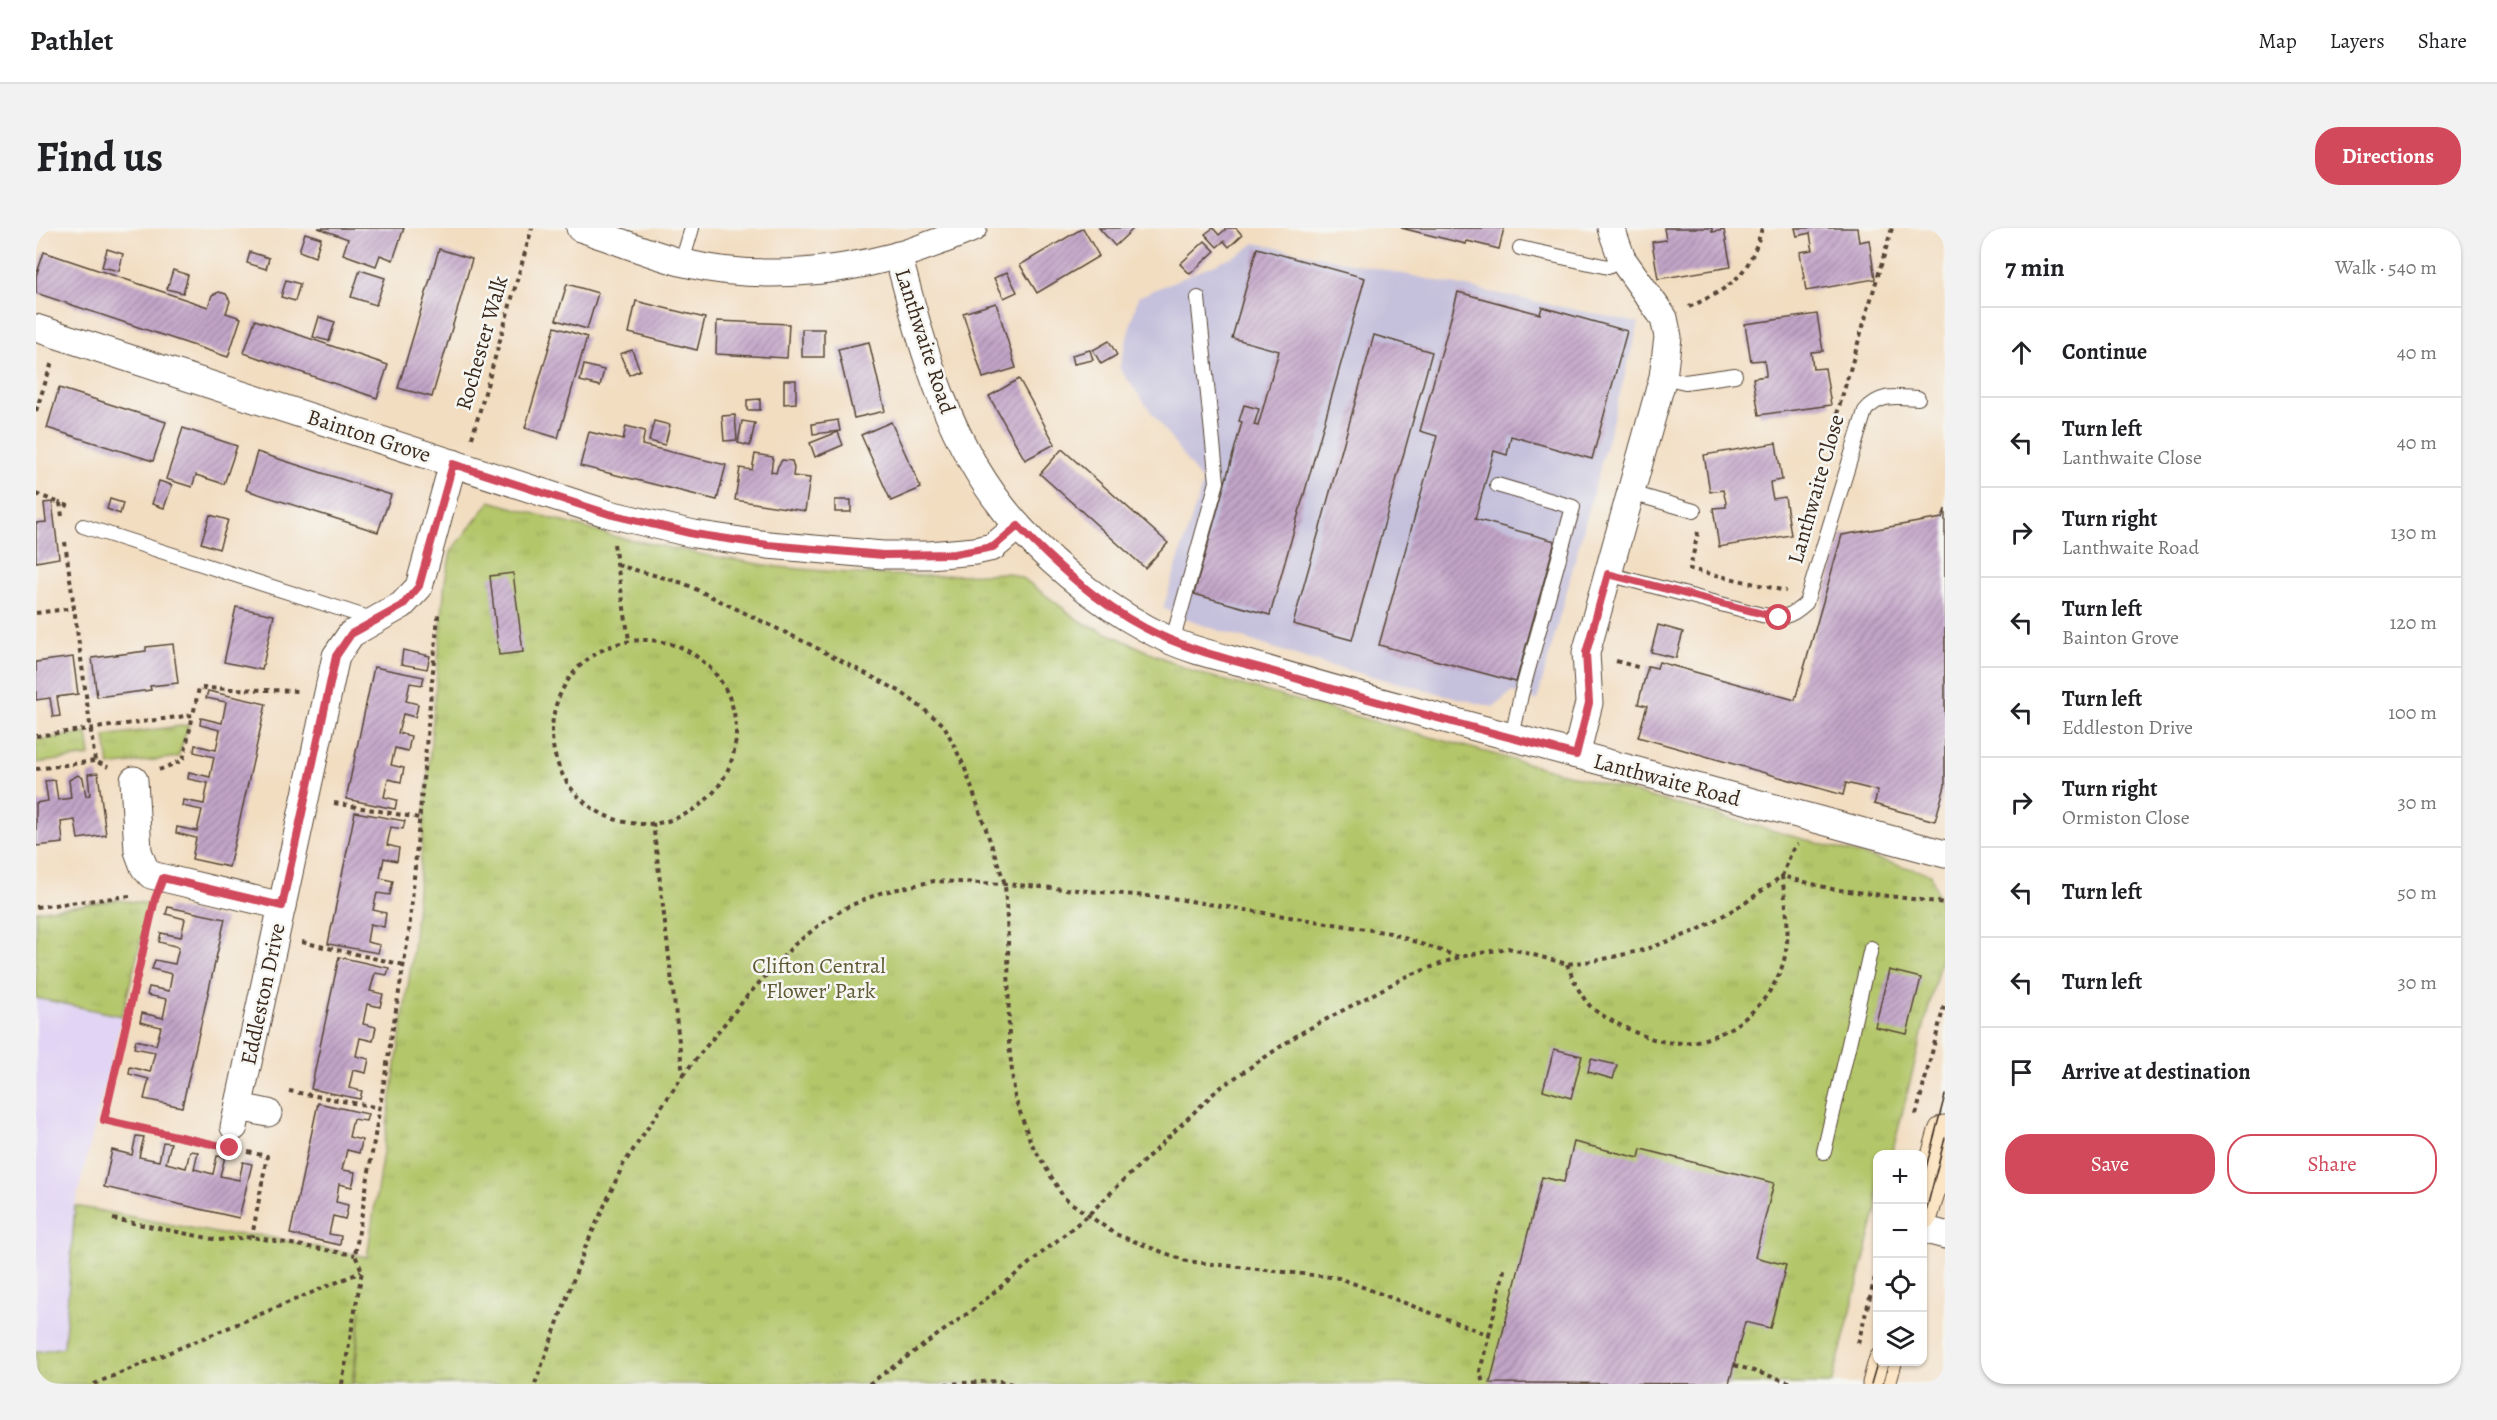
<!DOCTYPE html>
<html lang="en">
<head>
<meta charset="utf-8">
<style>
  :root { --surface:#fff; --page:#f2f2f2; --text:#202124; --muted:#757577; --line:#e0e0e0; --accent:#d1495b }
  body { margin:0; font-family:Alegreya,serif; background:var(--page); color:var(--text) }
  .controls { position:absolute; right:18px; bottom:18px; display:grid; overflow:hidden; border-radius:12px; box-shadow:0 2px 4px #0004 }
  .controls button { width:54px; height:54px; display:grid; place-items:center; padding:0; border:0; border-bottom:2px solid var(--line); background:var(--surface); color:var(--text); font:30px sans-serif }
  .stop { position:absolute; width:18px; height:18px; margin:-14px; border:4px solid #d1495b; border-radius:50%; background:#fff }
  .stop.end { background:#d1495b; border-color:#fff; box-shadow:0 2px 6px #0008 }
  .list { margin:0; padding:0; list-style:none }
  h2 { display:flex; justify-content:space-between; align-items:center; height:78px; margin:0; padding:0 24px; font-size:26px }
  h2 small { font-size:20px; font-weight:400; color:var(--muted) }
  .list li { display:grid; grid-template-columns:39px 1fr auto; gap:18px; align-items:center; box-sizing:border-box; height:90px; padding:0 24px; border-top:2px solid var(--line) }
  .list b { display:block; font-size:22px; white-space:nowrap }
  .list p { margin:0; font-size:20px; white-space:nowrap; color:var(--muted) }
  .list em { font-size:20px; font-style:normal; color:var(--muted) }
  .actions { display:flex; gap:12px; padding:18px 24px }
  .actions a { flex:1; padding:14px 0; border:2px solid var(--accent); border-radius:24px; text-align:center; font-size:21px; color:var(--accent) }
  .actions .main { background:var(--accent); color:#fff }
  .icon { flex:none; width:33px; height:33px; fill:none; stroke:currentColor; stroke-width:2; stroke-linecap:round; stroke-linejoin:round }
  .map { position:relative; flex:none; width:1909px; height:1156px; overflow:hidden; border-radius:24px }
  header { display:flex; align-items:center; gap:36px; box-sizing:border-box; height:84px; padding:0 30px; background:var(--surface); border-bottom:2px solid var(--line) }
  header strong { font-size:28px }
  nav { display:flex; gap:33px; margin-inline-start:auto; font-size:21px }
  .intro { display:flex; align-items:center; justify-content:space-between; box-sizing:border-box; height:144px; padding:0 36px }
  h1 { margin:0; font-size:42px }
  .button { padding:15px 27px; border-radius:24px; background:var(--accent); color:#fff; font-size:21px; font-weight:700 }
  main { display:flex; gap:36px; padding:0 36px }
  aside { flex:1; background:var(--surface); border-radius:24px; box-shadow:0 2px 4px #0004 }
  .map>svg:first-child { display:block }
  .built { fill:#e1d4f4 }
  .industrial { fill:#c5c0db }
  .grass { fill:url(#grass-tufts); stroke:#777844; stroke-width:1.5 }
  .building { fill:url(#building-hatch) }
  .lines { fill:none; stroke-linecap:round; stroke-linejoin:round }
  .lane-casing { stroke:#564536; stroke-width:16 }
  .street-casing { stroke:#564536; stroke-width:29 }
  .secondary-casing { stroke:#564536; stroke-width:35 }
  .path { stroke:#564536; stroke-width:4; stroke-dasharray:4.5 4.5; stroke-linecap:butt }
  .lane { stroke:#fff; stroke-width:14 }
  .street { stroke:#fff; stroke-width:27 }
  .secondary { stroke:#fce5c4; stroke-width:33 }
  .tram { stroke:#3b2a1e; stroke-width:1.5 }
  .route { stroke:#d1495b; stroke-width:8 }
  .labels { text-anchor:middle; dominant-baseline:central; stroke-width:5; stroke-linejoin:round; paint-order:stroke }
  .street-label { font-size:22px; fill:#3b2a1e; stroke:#f6f6f2 }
  .park-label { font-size:22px; fill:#5f5934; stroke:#f6f6f2 }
</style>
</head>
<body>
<header>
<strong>Pathlet</strong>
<nav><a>Map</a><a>Layers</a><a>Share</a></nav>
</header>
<div class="intro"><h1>Find us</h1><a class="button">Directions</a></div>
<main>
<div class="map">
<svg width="1909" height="1156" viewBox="0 0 1909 1156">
  <defs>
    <pattern id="grass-tufts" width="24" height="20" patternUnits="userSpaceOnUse" patternTransform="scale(1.5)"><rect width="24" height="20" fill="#b3c669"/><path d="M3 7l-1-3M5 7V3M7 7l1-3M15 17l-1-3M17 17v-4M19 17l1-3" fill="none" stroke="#9baa5b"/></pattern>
    <pattern id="building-hatch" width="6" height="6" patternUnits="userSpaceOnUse" patternTransform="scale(1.5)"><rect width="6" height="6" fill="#c2a4c8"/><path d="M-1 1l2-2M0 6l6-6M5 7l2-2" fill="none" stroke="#9f86a2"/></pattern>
  </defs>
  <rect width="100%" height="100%" fill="#f6f6f2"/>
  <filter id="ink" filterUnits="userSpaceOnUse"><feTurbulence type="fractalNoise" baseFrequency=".0167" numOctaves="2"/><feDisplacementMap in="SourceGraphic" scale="12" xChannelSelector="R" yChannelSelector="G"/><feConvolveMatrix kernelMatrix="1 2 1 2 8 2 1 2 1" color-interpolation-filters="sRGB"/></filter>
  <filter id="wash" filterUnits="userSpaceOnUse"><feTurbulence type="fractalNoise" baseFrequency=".008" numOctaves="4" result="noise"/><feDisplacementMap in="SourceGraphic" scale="24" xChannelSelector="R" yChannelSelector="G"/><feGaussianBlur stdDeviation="1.35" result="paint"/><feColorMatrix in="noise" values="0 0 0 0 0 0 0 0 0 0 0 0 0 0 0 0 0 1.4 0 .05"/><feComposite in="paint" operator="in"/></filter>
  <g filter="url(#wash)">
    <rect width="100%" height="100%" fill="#f2ddc1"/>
    <polygon class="built" points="0,770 86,788 39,978 28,1119 0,1124"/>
    <polygon class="industrial" points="1219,15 1603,95 1501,473 1476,464 1457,479 1284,435 1160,395 1127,380 1167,255 1083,140 1102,69 1207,24"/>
    <g class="grass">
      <polygon points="454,273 577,308 668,327 742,339 823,346 893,348 972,345 988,351 1044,393 1158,444 1895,646 1909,692 1909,714 1856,926 1842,926 1841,981 1796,1156 318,1156 325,1081 316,1156 0,1156 0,1124 28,1119 39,978 185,1006 222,1007 331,1029 376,731 409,353 415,324"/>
      <polygon points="153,497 142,529 73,538 69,508"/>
      <polygon points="51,505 54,528 0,535 0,512"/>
      <polygon points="81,672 114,676 86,788 0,770 0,683"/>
    </g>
    <g id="blocks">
      <g class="building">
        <polygon points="282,0 368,0 357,32 344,27 340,38 307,26 312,11"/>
        <polygon points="1047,0 1063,28 1001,65 984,37"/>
        <polygon points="1063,0 1098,0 1079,18"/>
        <polygon points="1177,0 1183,7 1191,0 1200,0 1206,7 1193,19 1188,13 1181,19 1169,6"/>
        <polygon points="1365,0 1468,0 1463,21 1431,13 1430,16"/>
        <polygon points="1628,0 1676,0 1676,4 1688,2 1695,39 1622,51 1616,14 1630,12"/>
        <polygon points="1759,0 1821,0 1823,14 1833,12 1839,51 1770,63 1764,24 1777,22 1776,18 1774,5 1761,8"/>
        <polygon points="269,5 285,10 279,29 263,23"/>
        <polygon points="1169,13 1179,23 1154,46 1144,36"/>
        <polygon points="1221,20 1329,50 1234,387 1158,366 1206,194 1203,193 1208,177 1223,181 1218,197 1222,198 1243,123 1196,110"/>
        <polygon points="71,21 87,26 83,43 66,39"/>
        <polygon points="403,21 436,31 396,169 362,160"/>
        <polygon points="8,24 172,79 176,67 183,64 190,66 194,73 190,85 205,90 192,129 0,65 0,48"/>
        <polygon points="214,24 233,30 230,41 211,35"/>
        <polygon points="137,42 152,47 147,65 131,61"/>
        <polygon points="324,42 349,50 340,77 315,69"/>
        <polygon points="971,44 981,64 968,70 958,50"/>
        <polygon points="250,52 264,56 259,73 245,69"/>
        <polygon points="531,56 562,65 551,101 520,92"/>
        <polygon points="1422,64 1504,86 1506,79 1591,103 1556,231 1475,208 1471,227 1458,223 1439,291 1519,313 1480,454 1343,417 1401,208 1384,203"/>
        <polygon points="600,73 669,90 661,122 593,105"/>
        <polygon points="960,75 980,140 947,150 927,85"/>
        <polygon points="1781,86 1787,123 1775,124 1776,132 1777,141 1789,140 1795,177 1723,187 1717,150 1730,148 1730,145 1728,132 1715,133 1709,96"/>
        <polygon points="283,89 299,94 293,113 277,109"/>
        <polygon points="219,92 352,137 341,170 208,125"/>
        <polygon points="681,93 753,96 751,130 680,126"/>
        <polygon points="519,99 551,109 522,210 489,200"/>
        <rect x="766" y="101" width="22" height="28"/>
        <polygon points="1338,107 1396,124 1316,412 1257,396"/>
        <polygon points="1073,113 1081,127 1065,136 1057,122"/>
        <polygon points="833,114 849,183 818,190 802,121"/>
        <polygon points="596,122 604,142 593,147 584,126"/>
        <polygon points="1054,122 1057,132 1038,136 1036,127"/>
        <polygon points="548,137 568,142 564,158 544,153"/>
        <polygon points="983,151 1019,216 989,232 953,168"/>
        <polygon points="748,152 760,152 760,175 748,176"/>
        <polygon points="23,160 130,194 117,233 11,200"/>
        <polygon points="724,171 724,182 711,182 711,172"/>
        <polygon points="699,187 701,212 688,213 686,188"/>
        <polygon points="802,192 804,203 777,206 776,196"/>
        <polygon points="618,193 634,197 629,217 613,213"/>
        <polygon points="706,193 719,195 714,218 702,215"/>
        <polygon points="855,194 885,260 855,273 825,207"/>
        <polygon points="590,198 609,203 606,217 690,237 681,272 544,238 553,204 587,212"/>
        <polygon points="147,200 201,218 188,256 160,247 156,259 130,251"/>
        <polygon points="802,204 807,217 779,229 774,215"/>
        <polygon points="1740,215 1746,252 1734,254 1735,262 1737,271 1749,269 1755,307 1683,319 1677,280 1690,279 1690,274 1687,262 1674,264 1668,227"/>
        <polygon points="1026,221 1132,315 1109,340 1004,246"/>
        <polygon points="221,224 355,267 342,304 210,262"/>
        <polygon points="719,226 737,229 735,244 740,245 742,238 746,232 756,233 758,240 757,248 774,250 769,283 699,272 704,240 716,242"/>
        <polygon points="123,253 136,257 128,280 116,276"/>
        <polygon points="74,271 87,275 84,286 71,281"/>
        <rect x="799" y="272" width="16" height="12"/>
        <polygon points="16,274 23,330 0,334 0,295 10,294 8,275"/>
        <polygon points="1909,281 1909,558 1899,593 1838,576 1842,563 1810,555 1807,567 1602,509 1611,478 1602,476 1612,438 1621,440 1623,434 1759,472 1806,307 1906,290"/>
        <polygon points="174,287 192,292 183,321 165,315"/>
        <polygon points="477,345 487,424 463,427 454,348"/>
        <polygon points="200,379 238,387 226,442 188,434"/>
        <polygon points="1622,397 1647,404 1640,430 1615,424"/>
        <polygon points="137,416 142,455 114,458 115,462 61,469 56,430 110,423 110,419"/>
        <polygon points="367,422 394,428 391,441 365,436"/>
        <polygon points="37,429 42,466 21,469 24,488 17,489 14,470 0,472 0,434"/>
        <polygon points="338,439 388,449 386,457 374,455 370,473 382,476 381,482 379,489 367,486 362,505 375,508 372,523 359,520 355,537 368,540 365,554 352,551 348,569 361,572 359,581 310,571"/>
        <polygon points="172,463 230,476 193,639 156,631 160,610 140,605 141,599 161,603 166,582 146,578 147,572 168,576 172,555 152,551 153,544 174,549 178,529 158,524 159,517 180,522 184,502 164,497 165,490 186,495 190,474 170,470"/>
        <polygon points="62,545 70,607 42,611 39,592 25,594 27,615 0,618 0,575 12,573 9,553 19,552 22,572 35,570 33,552 42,547 47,550 50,568 54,567 52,546"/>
        <polygon points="319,584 369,593 367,601 355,599 351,617 363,620 361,633 348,630 344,650 357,653 354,667 341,665 337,682 350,685 348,699 334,696 331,714 344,717 342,725 292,716"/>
        <polygon points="132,679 189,691 146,879 108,871 113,851 93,846 94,839 114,844 119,824 98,820 100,812 120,817 125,799 104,794 106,785 127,790 131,771 111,767 113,759 133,763 136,746 116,741 119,732 139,736 143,719 123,714 125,705 145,709 149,691 130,686"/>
        <polygon points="303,729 353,740 351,747 339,745 334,763 347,766 344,779 331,776 327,796 340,799 337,813 324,810 320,828 333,831 330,845 317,842 313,860 326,863 324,871 275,861"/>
        <polygon points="1853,742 1885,750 1871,806 1839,799"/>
        <polygon points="1518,821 1546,828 1535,870 1507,862"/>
        <polygon points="1555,831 1581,837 1577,851 1552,844"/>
        <polygon points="282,875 332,886 330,893 317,891 313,909 326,912 325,918 323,925 311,922 306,942 319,944 318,951 316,959 303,956 300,974 312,977 311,984 309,991 297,988 293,1006 305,1008 304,1017 254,1006"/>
        <polygon points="100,908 108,909 103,929 123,933 127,914 135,915 130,935 150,940 154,923 162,924 158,941 177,946 181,928 189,929 184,948 203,952 207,934 216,936 203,990 68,959 76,922 96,927"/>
        <polygon points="1538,914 1603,930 1605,921 1738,955 1719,1029 1750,1037 1734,1100 1709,1094 1693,1156 1454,1155 1506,949 1528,954"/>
      </g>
    </g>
  </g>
  <g filter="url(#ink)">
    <use href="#blocks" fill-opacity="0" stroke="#564536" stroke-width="1.5"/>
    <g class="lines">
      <defs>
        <g id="lane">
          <polyline points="1484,20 1572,39 1586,31"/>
          <polyline points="646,34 656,0"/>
          <polyline points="1627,149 1649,154 1699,147"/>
          <polyline points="1461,257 1537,279 1485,467 1476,509"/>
          <polyline points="1595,265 1658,283"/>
          <polyline points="47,298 339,392"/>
          <path d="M1572,346L1726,387C1747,390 1754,390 1770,375L1829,183C1844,165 1861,169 1882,170"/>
          <polyline points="1136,414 1181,254 1162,70"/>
          <polyline points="1788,924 1835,720"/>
        </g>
        <g id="street">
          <path d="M544,0C578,11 613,26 648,35C716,52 792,46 860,28C886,21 912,10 937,0"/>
          <path d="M862,27C888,125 913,221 982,298C1023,344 1076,385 1131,411C1156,423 1186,429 1212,436C1272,454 1333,471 1394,487C1566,533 1737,580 1909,626"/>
          <polyline points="0,100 573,286 658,306 732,317 847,327 893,327 939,323 957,319 982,298"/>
          <polyline points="1540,527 1553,475 1550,425 1627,149 1632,109 1628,90 1586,31 1575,0"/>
          <polyline points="98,552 102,623 108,639 115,647 246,678"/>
          <polyline points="203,879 232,885"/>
          <polyline points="198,899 300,428 315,406 366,377 383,359 417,235"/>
          <polyline points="1886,1001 1909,1007"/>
        </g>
        <g id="secondary">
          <polyline points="1886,985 1909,904"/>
          <polyline points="1843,1156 1849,1134"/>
        </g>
      </defs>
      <use href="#lane" class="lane-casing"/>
      <use href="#street" class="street-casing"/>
      <use href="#secondary" class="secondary-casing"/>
      <g class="path">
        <path d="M1653,79C1697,59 1713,47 1726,0"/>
        <polyline points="0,183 16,134"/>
        <polyline points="1801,186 1856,0"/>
        <polyline points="436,210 496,0"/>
        <polyline points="0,266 24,275"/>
        <polyline points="26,288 24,275 35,279"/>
        <polyline points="1662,304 1654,341 1750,363"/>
        <polyline points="29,314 59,533"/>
        <polyline points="578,316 593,412"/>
        <polyline points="581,337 647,355 775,417 865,464 908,497 928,538 969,656 972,710 973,816 979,870 995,915 1028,970 1079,1006 1150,1033 1303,1050 1453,1107 1444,1143 1447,1156"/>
        <polyline points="0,385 38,380"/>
        <circle cx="608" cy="504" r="92"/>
        <polyline points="1580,433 1605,440"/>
        <polyline points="0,508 157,487 163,460 264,463"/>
        <polyline points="0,541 59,533 72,539"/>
        <polyline points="123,542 147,532 157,487"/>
        <polyline points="298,575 383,590"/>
        <polyline points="117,677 67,892 173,915"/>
        <polyline points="0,679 94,668"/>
        <polyline points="266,714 368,737"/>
        <path d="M1531,736C1537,751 1544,768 1556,780C1564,787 1575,792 1584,797C1598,804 1615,812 1631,814C1679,820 1726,787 1744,744C1757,713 1750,679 1746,648L1796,661L1909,675"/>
        <polyline points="647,847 712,767 758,717 786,695 811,679 844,665 898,653 969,656 1135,670 1354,705 1423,729"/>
        <polyline points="253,863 344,880"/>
        <polyline points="1880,887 1909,774"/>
        <polyline points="212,924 231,928 216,1009"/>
        <polyline points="77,991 182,1012 216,1009 319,1027"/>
        <polyline points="1453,1107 1469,1038"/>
        <polyline points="1822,1115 1842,1038"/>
        <polyline points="1698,1137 1760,1156"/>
        <polyline points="58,1156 325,1044"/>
        <polyline points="306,1156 326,1043 319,1027 373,704 402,388 399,384"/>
        <polyline points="499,1156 549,1020 587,937 647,847 617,595"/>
        <polyline points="833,1156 935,1083 1051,988 1181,862 1263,806 1369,749 1423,729 1472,720 1531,736 1564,732 1611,721 1660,703 1709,675 1746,648 1756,623 1762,616"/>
        <polyline points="909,1156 963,1153 976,1156"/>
      </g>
      <use href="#lane" class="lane"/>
      <use href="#street" class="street"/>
      <use href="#secondary" class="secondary"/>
      <g class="tram">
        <polyline points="1886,955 1909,867"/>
        <polyline points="1886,999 1909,910"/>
        <polyline points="1835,1156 1842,1132"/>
        <polyline points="1847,1156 1853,1134"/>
      </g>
    </g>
  </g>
  <g class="lines" filter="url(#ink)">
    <path class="route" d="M194,920L68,892L119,671L127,650L246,678L300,428L315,406L366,378L383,358L417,236L573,286L658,306L732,317L847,327L919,326L957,319L982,298C1019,336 1061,375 1109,400C1150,422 1197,432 1242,445C1340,475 1440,500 1540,527L1553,475L1550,425L1572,346L1743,390"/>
  </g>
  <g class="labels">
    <g class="street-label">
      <text transform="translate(889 113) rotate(72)">Lanthwaite Road</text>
      <text transform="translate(446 115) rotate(-74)">Rochester Walk</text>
      <text transform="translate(333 208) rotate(18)">Bainton Grove</text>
      <text transform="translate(1780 261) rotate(-74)">Lanthwaite Close</text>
      <text transform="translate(1631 552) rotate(15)">Lanthwaite Road</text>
      <text transform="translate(227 766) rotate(-78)">Eddleston Drive</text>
    </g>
    <g class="park-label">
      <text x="783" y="738">Clifton Central<tspan x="783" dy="25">'Flower' Park</tspan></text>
    </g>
  </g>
</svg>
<div class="controls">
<button>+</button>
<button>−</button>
<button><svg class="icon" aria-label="locate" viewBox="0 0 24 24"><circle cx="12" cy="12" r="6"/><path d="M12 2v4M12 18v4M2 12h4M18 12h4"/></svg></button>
<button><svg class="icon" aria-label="layers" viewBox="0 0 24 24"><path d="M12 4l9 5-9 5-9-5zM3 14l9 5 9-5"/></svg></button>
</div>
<div class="stop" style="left:1743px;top:390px"></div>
<div class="stop end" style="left:194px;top:920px"></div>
</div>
<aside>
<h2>7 min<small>Walk · 540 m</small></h2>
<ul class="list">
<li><svg class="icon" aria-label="ahead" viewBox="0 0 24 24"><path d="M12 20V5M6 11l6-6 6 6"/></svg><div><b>Continue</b></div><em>40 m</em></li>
<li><svg class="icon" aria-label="left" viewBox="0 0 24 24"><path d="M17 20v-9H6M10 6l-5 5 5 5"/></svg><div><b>Turn left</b><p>Lanthwaite Close</p></div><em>40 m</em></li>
<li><svg class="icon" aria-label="right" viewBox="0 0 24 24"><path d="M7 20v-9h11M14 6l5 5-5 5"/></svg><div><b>Turn right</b><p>Lanthwaite Road</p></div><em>130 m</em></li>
<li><svg class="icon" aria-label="left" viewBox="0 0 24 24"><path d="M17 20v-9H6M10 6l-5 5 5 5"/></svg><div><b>Turn left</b><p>Bainton Grove</p></div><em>120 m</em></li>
<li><svg class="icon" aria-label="left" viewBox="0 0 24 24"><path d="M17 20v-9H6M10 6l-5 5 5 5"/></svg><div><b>Turn left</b><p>Eddleston Drive</p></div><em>100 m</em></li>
<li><svg class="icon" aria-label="right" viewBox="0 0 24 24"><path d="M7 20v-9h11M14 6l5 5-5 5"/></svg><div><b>Turn right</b><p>Ormiston Close</p></div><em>30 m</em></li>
<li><svg class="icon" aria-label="left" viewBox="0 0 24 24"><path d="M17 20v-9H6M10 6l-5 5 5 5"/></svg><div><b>Turn left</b></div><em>50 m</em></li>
<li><svg class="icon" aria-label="left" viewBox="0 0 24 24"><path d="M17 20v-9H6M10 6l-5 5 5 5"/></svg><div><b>Turn left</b></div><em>30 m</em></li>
<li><svg class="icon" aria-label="arrive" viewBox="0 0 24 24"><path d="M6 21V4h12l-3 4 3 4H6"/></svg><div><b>Arrive at destination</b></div></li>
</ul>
<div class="actions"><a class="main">Save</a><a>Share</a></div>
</aside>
</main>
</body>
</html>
